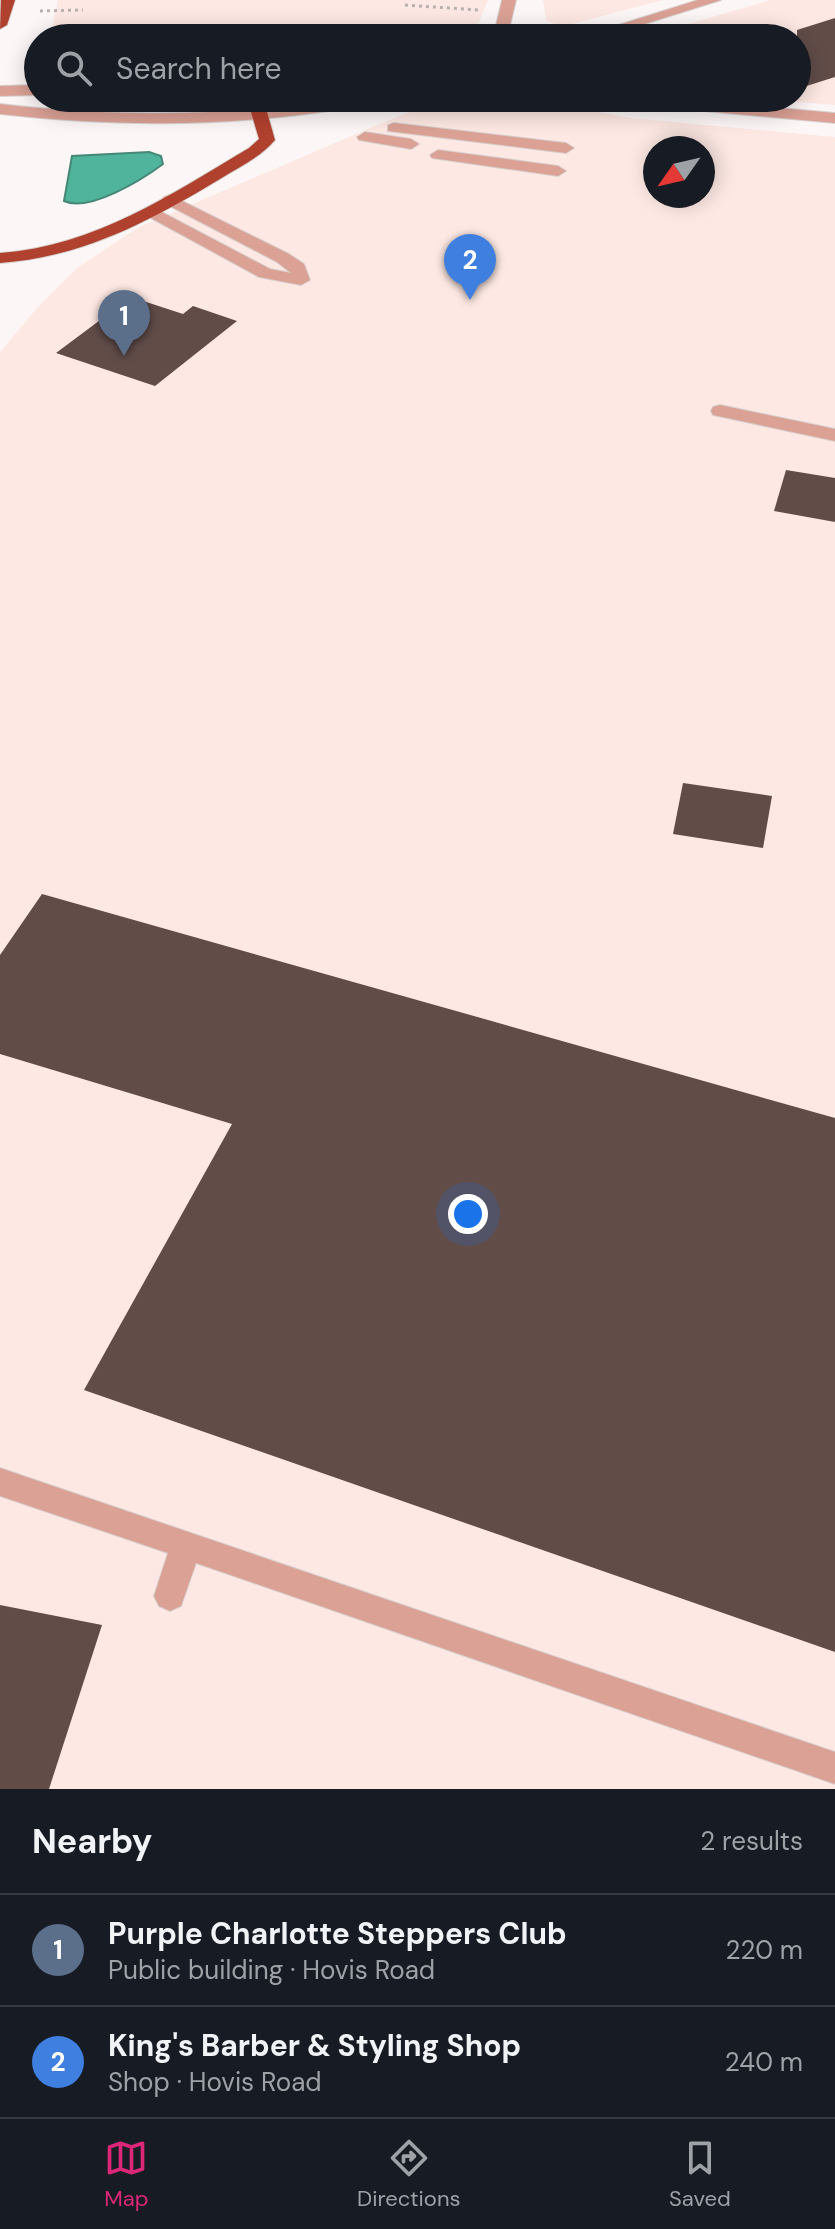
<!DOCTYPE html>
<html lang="en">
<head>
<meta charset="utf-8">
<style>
  :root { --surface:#171b24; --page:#242831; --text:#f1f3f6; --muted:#9ea1a6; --line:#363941; --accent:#db2777 }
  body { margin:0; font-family:"DM Sans",sans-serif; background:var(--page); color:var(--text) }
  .compass { position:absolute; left:643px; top:136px; width:72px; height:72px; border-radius:50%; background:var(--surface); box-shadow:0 4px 20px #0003; rotate:236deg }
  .you { position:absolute; left:468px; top:1214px; width:28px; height:28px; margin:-20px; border:6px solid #fff; border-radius:50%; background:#1a73e8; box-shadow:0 0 0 12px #1a73e833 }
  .badge { display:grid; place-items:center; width:52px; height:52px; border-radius:50%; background:var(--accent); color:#fff; font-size:26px; font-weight:700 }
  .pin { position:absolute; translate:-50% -66px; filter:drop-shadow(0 2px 4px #0008) }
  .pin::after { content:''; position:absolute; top:42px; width:28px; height:24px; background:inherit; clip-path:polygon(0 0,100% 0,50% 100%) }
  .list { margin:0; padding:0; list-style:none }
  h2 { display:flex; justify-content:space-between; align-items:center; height:104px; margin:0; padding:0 32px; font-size:34px }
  h2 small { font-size:26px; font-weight:400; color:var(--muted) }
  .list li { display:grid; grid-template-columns:52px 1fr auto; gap:24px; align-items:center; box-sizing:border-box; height:112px; padding:0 32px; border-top:2px solid var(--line) }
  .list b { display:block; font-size:30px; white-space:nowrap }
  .list p { margin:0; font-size:26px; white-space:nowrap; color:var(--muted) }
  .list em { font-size:26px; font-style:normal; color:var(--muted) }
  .icon { flex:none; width:44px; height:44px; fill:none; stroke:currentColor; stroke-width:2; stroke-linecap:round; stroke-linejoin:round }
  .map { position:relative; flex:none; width:835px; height:1789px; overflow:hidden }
  .search { position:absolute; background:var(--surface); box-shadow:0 4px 20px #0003; left:24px; right:24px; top:24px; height:88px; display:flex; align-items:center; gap:20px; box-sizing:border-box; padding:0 28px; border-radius:44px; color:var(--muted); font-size:30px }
  .sheet { height:328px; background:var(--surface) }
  nav { display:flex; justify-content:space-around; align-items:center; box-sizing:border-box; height:112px; border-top:2px solid var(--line); background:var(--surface); font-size:22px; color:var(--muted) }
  nav a { display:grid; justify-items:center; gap:4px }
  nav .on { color:var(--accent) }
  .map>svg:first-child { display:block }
  .built { fill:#fde8e3; fill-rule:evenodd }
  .water { fill:#50b39b; stroke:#468877; stroke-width:2 }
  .building { fill:#614c48 }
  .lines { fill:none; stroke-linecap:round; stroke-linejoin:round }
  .service-casing { stroke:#d7d1d0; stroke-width:2 }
  .minor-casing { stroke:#d7d1d0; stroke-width:2 }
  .tertiary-casing { stroke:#d7d1d0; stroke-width:2 }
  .trunk-casing { stroke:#d7d1d0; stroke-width:2 }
  .path { stroke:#b8b1b0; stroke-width:3; stroke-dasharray:3 4; stroke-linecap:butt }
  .service { fill:#dba195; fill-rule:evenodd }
  .minor { fill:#dba195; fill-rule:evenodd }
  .tertiary { fill:#dba195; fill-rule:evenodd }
  .trunk { fill:#b0412e; fill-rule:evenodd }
</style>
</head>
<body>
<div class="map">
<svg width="835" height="1789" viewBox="0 0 835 1789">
  <rect width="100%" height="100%" fill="#fcf7f6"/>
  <g class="built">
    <polygon points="58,0 488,0 479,22 467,38 255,24 243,38 50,38"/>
    <polygon points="543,0 663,0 561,27 546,20"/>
    <polygon points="771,0 835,0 835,105 751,98 797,98 797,38 639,38"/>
    <path d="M460,100L568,106L631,118L835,137V1789H0V352L38,307L77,268L139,227L379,124L423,107ZM655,148H703V196H655Z"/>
  </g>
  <path class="water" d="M149,152L161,156L163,164C143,179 89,213 64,201L72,156Z"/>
  <g class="building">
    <polygon points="835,18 835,77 797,89 797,30"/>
    <polygon points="131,297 183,314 193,306 237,321 155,386 56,353"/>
    <polygon points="786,470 835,478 835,522 774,511"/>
    <polygon points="683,783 772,796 763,848 673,834"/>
    <polygon points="42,894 835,1118 835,1652 84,1390 232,1124 0,1054 0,955"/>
    <polygon points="0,1605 102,1625 49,1789 0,1789"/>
  </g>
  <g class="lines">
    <defs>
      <g id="service">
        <polygon points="394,123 566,143 574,148 566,153 388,131 388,125"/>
        <polygon points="365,132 411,139 419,144 411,149 359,140 357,137"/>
        <polygon points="438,150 558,166 566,171 558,176 432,158 430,155"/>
        <polygon points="170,195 289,254 304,264 310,280 301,285 259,277 140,212 148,207 154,208 270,269 291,273 277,262 164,203 162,200 164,197"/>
        <polygon points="0,1468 835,1752 835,1784 196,1563 181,1606 170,1611 159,1606 154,1596 168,1553 0,1496"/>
      </g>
      <g id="minor">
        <polygon points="502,0 516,0 507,38 493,38"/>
        <polygon points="607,98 666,98 835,113 835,123 615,103"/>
        <polygon points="720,405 835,429 835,441 713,415 711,411 713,407"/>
      </g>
      <g id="tertiary">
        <polygon points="698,0 721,0 600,38 577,38"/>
        <polygon points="38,85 38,95 0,96 0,86"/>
        <path d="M351,98H389C378,107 356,107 342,109C229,127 114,127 0,114V104C117,118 235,116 351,98Z"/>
      </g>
      <g id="trunk">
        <polygon points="1,0 15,0 7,25 0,29"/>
        <path d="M261,98H277L267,112L275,140C261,157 239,167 220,179C150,221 83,257 0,263V253C95,246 170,195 249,148L259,139L251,112Z"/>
      </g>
    </defs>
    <use href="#service" class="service-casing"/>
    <use href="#minor" class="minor-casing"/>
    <use href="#tertiary" class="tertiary-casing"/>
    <use href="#trunk" class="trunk-casing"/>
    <g class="path">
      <polyline points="405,5 478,10"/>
      <polyline points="40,11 83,10"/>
    </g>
    <use href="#service" class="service"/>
    <use href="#minor" class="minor"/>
    <use href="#tertiary" class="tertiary"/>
    <use href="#trunk" class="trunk"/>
  </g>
</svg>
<svg class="compass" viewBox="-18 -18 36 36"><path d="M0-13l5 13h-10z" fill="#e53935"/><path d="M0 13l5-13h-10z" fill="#9ea1a6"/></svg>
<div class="you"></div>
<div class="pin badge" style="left:124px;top:356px;background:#5c6f8a">1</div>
<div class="pin badge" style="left:470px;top:300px;background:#3f7fe0">2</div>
<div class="search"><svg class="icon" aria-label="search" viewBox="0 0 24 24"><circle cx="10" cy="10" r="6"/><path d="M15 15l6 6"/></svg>Search here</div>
</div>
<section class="sheet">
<h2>Nearby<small>2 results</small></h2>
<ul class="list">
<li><span class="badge" style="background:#5c6f8a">1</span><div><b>Purple Charlotte Steppers Club</b><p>Public building · Hovis Road</p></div><em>220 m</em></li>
<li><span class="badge" style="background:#3f7fe0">2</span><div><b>King's Barber &amp; Styling Shop</b><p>Shop · Hovis Road</p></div><em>240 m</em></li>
</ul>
</section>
<nav>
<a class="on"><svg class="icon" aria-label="map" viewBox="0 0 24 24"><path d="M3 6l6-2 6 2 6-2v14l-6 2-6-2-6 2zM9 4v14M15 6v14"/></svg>Map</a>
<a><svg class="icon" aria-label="directions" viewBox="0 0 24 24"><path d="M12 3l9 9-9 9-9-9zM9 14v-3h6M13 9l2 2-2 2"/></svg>Directions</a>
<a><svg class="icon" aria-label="saved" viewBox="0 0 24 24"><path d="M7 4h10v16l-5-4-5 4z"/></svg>Saved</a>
</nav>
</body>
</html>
